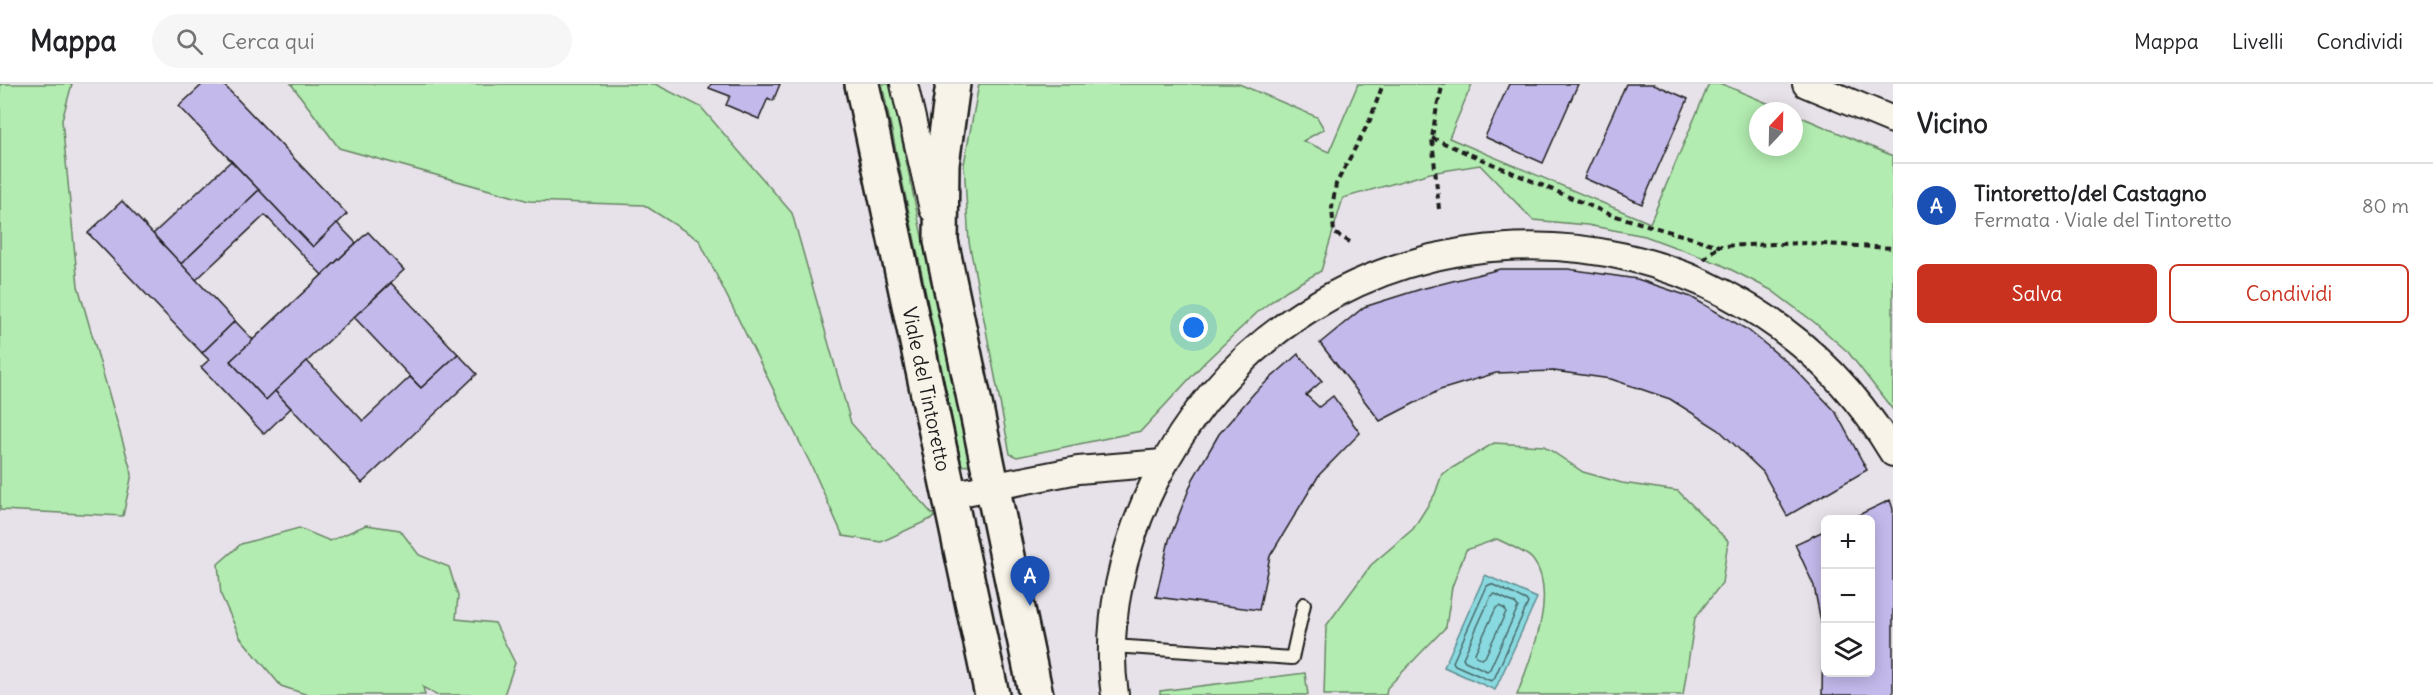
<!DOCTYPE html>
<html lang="it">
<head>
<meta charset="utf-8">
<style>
  :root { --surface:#fff; --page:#f6f6f6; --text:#202124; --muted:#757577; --line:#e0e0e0; --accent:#c8321e }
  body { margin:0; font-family:Delius,sans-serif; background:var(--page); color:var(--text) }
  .controls { position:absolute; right:18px; bottom:18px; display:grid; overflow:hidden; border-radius:9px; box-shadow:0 3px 15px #0003 }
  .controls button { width:54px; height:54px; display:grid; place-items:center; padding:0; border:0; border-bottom:2px solid var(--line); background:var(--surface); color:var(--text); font:30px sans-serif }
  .compass { position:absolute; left:1749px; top:18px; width:54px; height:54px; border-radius:50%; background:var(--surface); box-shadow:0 3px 15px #0003; rotate:22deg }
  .you { position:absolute; left:1194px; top:244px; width:21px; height:21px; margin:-15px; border:4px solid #fff; border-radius:50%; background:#1a73e8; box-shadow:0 0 0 9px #1a73e833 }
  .badge { display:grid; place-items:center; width:39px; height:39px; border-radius:50%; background:var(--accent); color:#fff; font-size:20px; font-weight:700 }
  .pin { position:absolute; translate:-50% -50px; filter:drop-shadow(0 2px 3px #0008) }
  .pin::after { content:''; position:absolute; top:32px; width:21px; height:18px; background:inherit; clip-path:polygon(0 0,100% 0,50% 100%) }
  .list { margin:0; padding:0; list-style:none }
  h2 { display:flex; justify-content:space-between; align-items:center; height:78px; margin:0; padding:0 24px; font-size:26px }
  h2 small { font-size:20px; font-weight:400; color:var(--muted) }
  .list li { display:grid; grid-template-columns:39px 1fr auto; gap:18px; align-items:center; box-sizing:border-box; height:84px; padding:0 24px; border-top:2px solid var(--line) }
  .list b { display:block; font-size:22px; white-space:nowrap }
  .list p { margin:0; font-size:20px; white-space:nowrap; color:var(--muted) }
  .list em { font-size:20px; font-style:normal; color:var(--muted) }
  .actions { display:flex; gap:12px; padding:18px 24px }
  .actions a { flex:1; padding:14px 0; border:2px solid var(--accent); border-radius:9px; text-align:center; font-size:21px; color:var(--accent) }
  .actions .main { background:var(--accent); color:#fff }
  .icon { flex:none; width:33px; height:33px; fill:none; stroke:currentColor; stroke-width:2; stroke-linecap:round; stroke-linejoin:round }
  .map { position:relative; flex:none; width:1893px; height:611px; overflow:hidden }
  header { display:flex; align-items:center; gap:36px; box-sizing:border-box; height:84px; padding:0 30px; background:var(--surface); border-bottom:2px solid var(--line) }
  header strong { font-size:28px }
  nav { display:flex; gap:33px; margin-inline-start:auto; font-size:21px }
  .search { width:420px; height:54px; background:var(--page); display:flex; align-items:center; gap:15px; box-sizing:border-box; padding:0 21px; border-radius:33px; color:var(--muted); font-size:22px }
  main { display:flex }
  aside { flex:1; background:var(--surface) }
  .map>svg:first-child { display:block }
  .green { fill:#b2ecb0; stroke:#678466; stroke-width:1.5 }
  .water { fill:#89dae0; stroke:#5d8e92; stroke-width:1.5 }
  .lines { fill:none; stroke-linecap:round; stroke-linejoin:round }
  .shore { stroke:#48686a; stroke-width:1.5 }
  .building { fill:#c3b9eb; stroke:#1c1c1c; stroke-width:1.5 }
  .service-casing { stroke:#1c1c1c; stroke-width:16 }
  .minor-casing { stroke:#1c1c1c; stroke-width:30 }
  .secondary-casing { stroke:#1c1c1c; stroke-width:38 }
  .path { stroke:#1c1c1c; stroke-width:4; stroke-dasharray:6 4.5; stroke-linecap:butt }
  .service { stroke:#f7f3e8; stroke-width:12 }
  .minor { stroke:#f7f3e8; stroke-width:26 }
  .secondary { stroke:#f7f3e8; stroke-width:33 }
  .labels { text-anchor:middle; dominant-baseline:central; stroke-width:4.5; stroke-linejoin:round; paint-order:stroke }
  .street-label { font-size:20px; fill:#1c1c1c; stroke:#f7f3e8 }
</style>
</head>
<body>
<header>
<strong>Mappa</strong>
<div class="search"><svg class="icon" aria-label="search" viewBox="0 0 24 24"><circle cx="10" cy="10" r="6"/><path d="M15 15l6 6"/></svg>Cerca qui</div>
<nav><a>Mappa</a><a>Livelli</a><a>Condividi</a></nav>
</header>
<main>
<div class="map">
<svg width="1893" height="611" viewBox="0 0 1893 611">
  <rect width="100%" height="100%" fill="#e7e2e9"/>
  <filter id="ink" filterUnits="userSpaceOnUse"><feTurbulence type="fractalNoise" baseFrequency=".0167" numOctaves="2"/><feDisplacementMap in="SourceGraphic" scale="12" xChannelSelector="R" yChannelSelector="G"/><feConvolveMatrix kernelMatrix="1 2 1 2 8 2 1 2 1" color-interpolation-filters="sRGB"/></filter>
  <g filter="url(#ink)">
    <g class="green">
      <polygon points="0,0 72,0 62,36 78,202 132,390 123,432 0,426"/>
      <polygon points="291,0 655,0 701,23 792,129 851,339 935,433 881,458 843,452 811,381 699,156 644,121 529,117 339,64"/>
      <polygon points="882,0 890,0 970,381 962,382"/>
      <polygon points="979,0 1239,0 1317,33 1324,45 1303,57 1329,68 1358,0 1472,0 1449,54 1650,139 1709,0 1722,0 1786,27 1758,27 1758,63 1794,63 1794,30 1893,72 1893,326 1848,268 1814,238 1771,206 1720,180 1645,152 1587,141 1533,136 1480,81 1430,89 1343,114 1321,187 1287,206 1260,226 1205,278 1141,347 1017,373 1010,370 969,158 964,80"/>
      <path d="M1494,359L1544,362L1583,388L1622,399L1678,407L1728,457L1722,499L1695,534L1683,611H1517C1530,576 1559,509 1533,476C1528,469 1505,459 1497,455L1466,466L1452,503L1446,543L1387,604L1386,611H1324L1326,542L1371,481L1413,445L1435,410L1442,390Z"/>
      <polygon points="366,441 400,446 419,471 449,483 458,512 456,535 495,539 515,579 504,611 436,611 423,603 425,611 308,611 281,602 240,553 221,511 218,480 241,460 299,444 330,457"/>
      <polygon points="1305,589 1308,611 1160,611 1160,607"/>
    </g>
    <polygon class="water" points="1485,491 1537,514 1495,606 1444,583"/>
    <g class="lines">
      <g class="shore">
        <polygon points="1491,500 1526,516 1528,519 1494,595 1491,597 1455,581 1453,578 1487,502"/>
        <polygon points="1495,510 1516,520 1518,523 1490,585 1487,587 1465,577 1463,574 1491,512"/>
        <polygon points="1499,522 1505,525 1506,528 1485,573 1482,575 1476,572 1475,569 1496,524"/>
      </g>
    </g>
    <g class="building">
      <polygon points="203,0 223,0 347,130 313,163 179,22"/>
      <polygon points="711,0 780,0 773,17 768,14 759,35 726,21 730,12 709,4"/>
      <polygon points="1509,0 1578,0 1543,79 1485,53"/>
      <polygon points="1626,0 1654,0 1688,15 1642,120 1584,94"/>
      <polygon points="231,77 259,106 181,180 153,150"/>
      <polygon points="259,106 313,163 337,139 356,159 322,191 265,131 196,196 181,180"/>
      <polygon points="122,117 235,237 202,269 88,149"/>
      <polygon points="368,148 404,186 266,316 230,277"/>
      <polygon points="1500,185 1568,185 1637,195 1691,213 1748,246 1793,283 1835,327 1867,386 1787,432 1763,388 1719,346 1670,315 1611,295 1554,287 1496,289 1440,306 1380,337 1320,259 1364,223 1421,205"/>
      <polygon points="391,199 458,270 421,304 354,233"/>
      <polygon points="235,237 253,256 230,277 266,316 275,307 291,324 264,350 201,283 209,276 202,269"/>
      <polygon points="458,270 477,290 362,399 275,307 307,277 363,337 410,293 421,304"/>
      <polygon points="1298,270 1322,297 1306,311 1319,323 1333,312 1360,349 1319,391 1270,472 1259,526 1156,513 1169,456 1193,395 1219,350 1255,308"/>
      <polygon points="1890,416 1893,425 1893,611 1822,611 1823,548 1814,502 1795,460 1826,446 1826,588 1870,588 1870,436 1848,436"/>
    </g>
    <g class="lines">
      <defs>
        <polyline id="service" points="1113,562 1292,574 1304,520"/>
        <g id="minor">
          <polyline points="904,0 933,125"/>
          <polyline points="1806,0 1893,36"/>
          <polyline points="950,411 1078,386 1163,379"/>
          <path d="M1115,611C1104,540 1123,461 1155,397C1304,96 1720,82 1893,369"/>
        </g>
        <g id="secondary">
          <polyline points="862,0 992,611"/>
          <polyline points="953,0 942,80 941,157 1036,611"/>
        </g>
      </defs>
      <use href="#service" class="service-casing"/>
      <use href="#minor" class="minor-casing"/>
      <use href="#secondary" class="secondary-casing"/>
      <g class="path">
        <polyline points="1432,54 1609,130 1719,162 1806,159 1893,164"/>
        <polyline points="1439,125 1432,54 1437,22 1443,0"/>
        <polyline points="1350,158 1334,149 1332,124 1336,100 1370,36 1383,0"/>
        <polyline points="1704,175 1719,162"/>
      </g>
      <use href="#service" class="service"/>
      <use href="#minor" class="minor"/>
      <use href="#secondary" class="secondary"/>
    </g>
  </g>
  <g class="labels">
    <g class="street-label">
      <text transform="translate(927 305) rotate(78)">Viale del Tintoretto</text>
    </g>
  </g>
</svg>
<div class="controls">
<button>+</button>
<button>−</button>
<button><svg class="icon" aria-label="layers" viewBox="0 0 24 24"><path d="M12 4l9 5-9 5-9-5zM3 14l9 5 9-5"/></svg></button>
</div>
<svg class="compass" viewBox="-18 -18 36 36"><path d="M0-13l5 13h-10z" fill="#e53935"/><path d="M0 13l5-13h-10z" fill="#757577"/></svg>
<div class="you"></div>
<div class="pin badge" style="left:1030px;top:522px;background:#1a4fb4">A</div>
</div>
<aside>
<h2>Vicino<small></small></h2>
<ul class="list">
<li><span class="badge" style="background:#1a4fb4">A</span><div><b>Tintoretto/del Castagno</b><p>Fermata · Viale del Tintoretto</p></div><em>80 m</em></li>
</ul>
<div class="actions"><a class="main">Salva</a><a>Condividi</a></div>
</aside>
</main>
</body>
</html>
